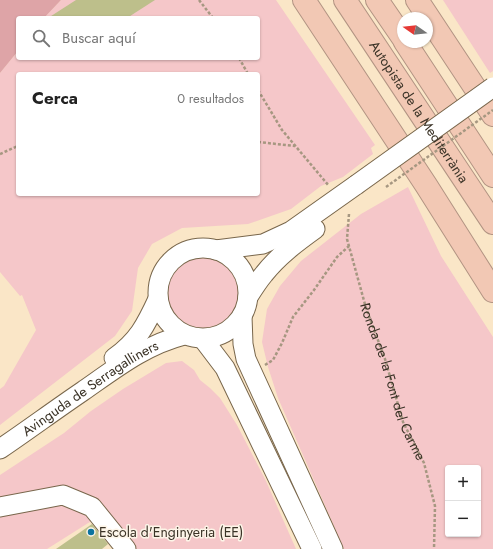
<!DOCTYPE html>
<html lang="es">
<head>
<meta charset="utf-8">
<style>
  :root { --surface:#fff; --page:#f6f6f6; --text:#222; --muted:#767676; --line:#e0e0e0 }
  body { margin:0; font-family:Jost,sans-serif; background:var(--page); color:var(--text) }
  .controls { position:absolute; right:12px; bottom:12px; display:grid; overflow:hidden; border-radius:4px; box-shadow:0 1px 3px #0004 }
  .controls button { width:36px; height:36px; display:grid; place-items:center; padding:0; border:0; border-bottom:1px solid var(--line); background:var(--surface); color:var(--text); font:20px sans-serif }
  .compass { position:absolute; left:397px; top:12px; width:36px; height:36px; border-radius:50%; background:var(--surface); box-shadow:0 1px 3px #0004; rotate:284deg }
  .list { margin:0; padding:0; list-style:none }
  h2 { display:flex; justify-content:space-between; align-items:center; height:52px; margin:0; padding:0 16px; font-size:17px }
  h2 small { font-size:13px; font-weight:400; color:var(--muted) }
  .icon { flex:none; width:22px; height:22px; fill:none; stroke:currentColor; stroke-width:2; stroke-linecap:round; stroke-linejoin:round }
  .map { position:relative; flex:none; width:493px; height:549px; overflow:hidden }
  .search { position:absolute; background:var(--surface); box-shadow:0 1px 3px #0004; left:16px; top:16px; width:244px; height:44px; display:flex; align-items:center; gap:10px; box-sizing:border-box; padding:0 14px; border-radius:4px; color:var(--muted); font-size:15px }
  .panel { position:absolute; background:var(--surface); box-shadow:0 1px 3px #0004; left:16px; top:72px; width:244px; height:124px; border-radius:4px }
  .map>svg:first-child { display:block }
  .green { fill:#f5c7c9; fill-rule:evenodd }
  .forest { fill:#dea4a7 }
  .building { fill:#bdbf8b }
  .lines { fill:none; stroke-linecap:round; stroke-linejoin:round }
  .minor-casing { stroke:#78664b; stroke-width:21 }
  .highway-casing { stroke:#b29483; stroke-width:24 }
  .path { stroke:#a69781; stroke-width:2.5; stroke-dasharray:3 2; stroke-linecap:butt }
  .minor { stroke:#fff; stroke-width:19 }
  .highway { stroke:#f2c8b4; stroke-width:22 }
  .minor-bridge-casing { stroke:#78664b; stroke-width:21; stroke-linecap:butt }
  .path-bridge { stroke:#a69781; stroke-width:2.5; stroke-dasharray:3 2; stroke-linecap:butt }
  .minor-bridge { stroke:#fff; stroke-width:19 }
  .poi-dot { fill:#0b739f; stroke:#fdf5e8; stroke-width:1.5 }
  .labels { text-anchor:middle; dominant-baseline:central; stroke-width:3; stroke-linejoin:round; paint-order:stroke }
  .street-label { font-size:14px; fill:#3b3327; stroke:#fdf5e8 }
  .poi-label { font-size:14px; fill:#3b3327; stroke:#fdf5e8; text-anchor:start }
</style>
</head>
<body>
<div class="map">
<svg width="493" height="549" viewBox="0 0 493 549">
  <rect width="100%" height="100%" fill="#fae6c7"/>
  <g class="green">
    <path d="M61,0H276L375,145L371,148L373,154L343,177L321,186L291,209L248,224L182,228L152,244L138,268L132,311L115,336L0,425V389L4,386L36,330L22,295L20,296L0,272V73L18,51V58H258V18H44ZM18,74H258V194H18Z"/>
    <polygon points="443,0 493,0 493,71 490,73"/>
    <path d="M408,187L441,256L493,337V549H344L278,398L268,367L262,342L267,309L280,286L301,261L361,214ZM448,468H478V534H448Z"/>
    <circle cx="203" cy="293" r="35"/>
    <polygon points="182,361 194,370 200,380 210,388 220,398 237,425 266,481 296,549 130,549 100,503 0,500 0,475 64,433 91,411 123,389 166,363"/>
    <polygon points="61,502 78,506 93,520 47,549 0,549 0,509"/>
  </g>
  <polygon class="forest" points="0,0 61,0 44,18 18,18 18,51 0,73"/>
  <g class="building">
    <polygon points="76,0 155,0 127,18 48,18"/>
    <polygon points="92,524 108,544 102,549 56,549"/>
  </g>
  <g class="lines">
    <defs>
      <g id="minor">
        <circle cx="203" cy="293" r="45"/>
        <polyline points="216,250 263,244 291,231 356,185"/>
        <path d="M248,297C253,289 258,281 264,274C278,256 297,242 315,229"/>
        <polyline points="242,316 243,344 246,359 333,549"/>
        <polyline points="203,339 225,368 312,549"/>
        <path d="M114,358C138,341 146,325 158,299"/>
        <path id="s2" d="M0,449C28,430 55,410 83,391C116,368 145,345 184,335"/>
        <polyline points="0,507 63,495 92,507 126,549"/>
      </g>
      <g id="highway">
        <polyline points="304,0 426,185 493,291"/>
        <path id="s3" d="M345,0L493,223"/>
        <polyline points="377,0 403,38"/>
        <polyline points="417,0 493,115"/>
        <polyline points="405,42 493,176"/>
      </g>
    </defs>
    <use href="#minor" class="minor-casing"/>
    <use href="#highway" class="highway-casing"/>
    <g class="path">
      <polyline points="199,0 213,18"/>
      <polyline points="239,58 248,74"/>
      <polyline points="258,90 282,130 329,186"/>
      <polyline points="258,142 295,146"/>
      <polyline points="0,154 18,146"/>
      <path id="s1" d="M349,214L347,239L366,308L385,359L403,422L424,463L435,506L434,549"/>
      <polyline points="265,365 273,360 282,343 293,317 314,290 337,257 349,246"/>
    </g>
    <use href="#minor" class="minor"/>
    <use href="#highway" class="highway"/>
    <defs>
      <polyline id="minor-bridge" points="356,185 493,87"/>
    </defs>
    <use href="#minor-bridge" class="minor-bridge-casing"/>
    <polyline class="path-bridge" points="386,187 493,110"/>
    <use href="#minor-bridge" class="minor-bridge"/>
  </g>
  <circle class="poi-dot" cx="91" cy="532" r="4"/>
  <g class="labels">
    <g class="street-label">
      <text stroke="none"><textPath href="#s3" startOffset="134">Autopista de la Mediterrània</textPath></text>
      <text stroke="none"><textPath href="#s1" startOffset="175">Ronda de la Font del Carme</textPath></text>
      <text stroke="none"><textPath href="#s2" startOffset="109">Avinguda de Serragalliners</textPath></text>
    </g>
    <g class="poi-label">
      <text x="99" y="532">Escola d'Enginyeria (EE)</text>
    </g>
  </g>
</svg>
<div class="controls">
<button>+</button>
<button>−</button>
</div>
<svg class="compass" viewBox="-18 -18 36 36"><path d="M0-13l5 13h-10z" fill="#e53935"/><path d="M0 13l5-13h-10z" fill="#767676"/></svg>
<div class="search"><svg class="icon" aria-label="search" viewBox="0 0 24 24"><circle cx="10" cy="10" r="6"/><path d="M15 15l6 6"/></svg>Buscar aquí</div>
<section class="panel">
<h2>Cerca<small>0 resultados</small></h2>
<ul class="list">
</ul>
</section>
</div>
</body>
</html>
